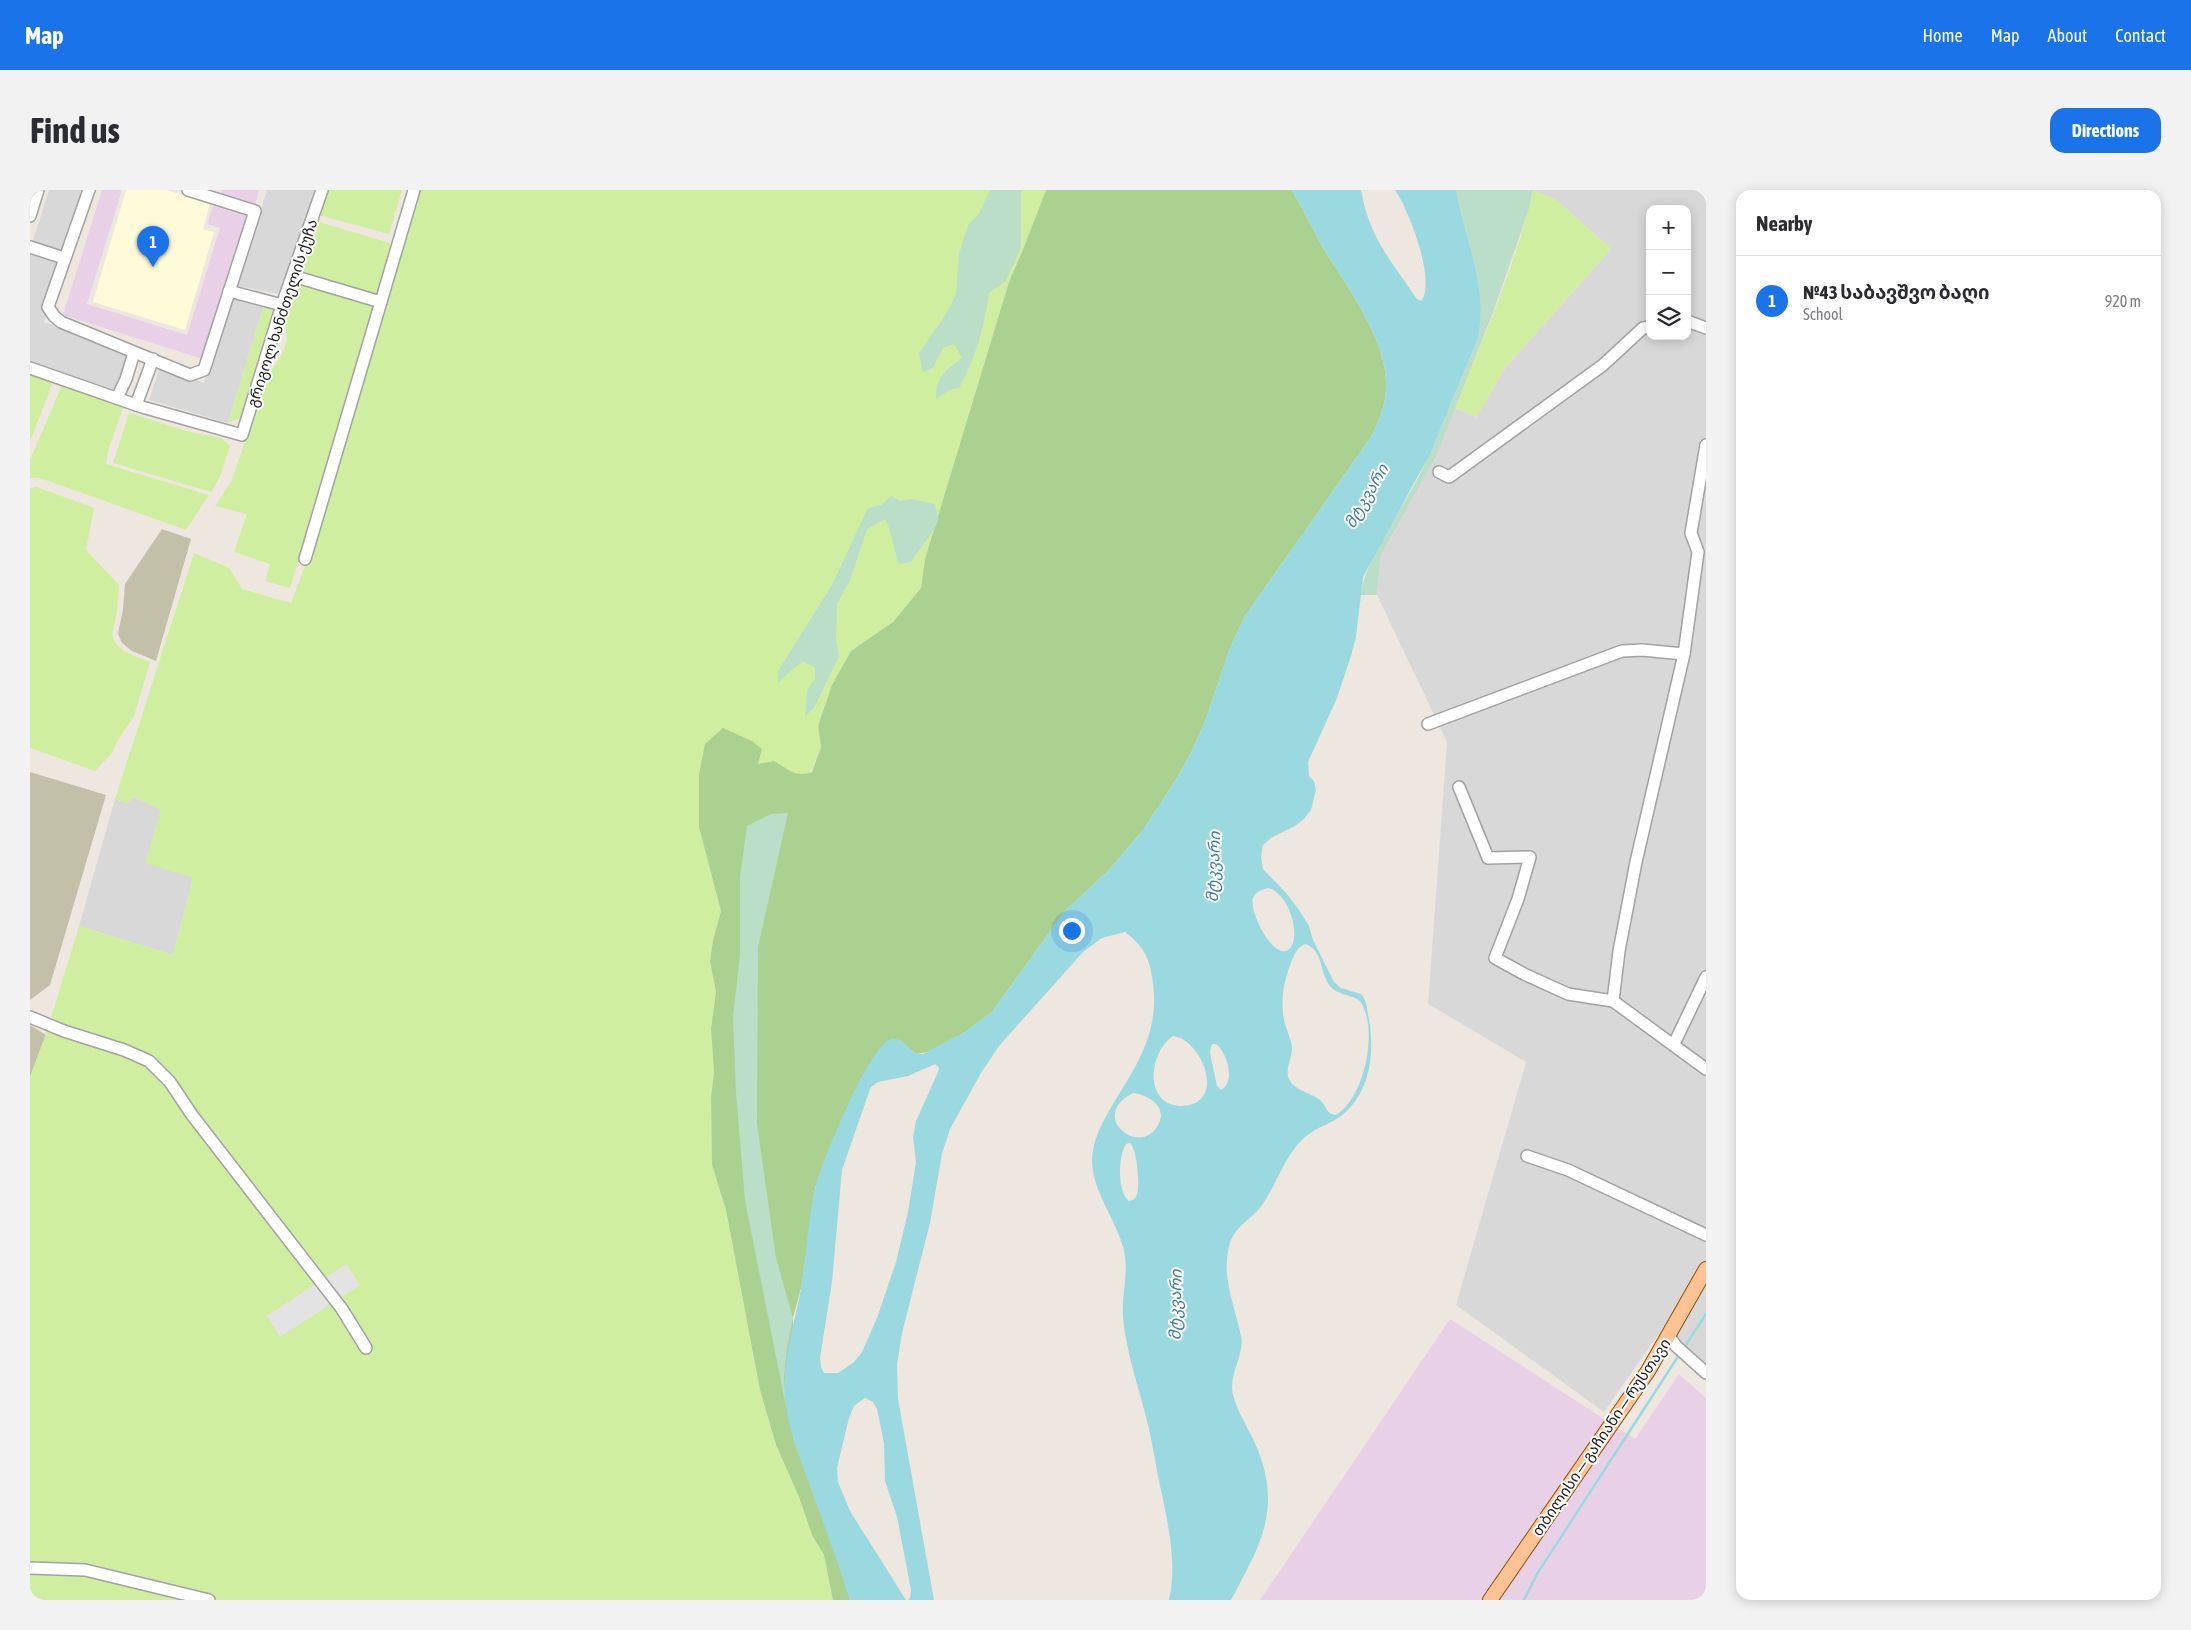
<!DOCTYPE html>
<html lang="en">
<head>
<meta charset="utf-8">
<style>
  :root { --surface:#fff; --page:#f2f2f3; --text:#2b2b33; --muted:#7c7c81; --line:#e1e1e2; --accent:#1a73e8 }
  body { margin:0; font-family:"Asap Condensed","Noto Sans Georgian",sans-serif; background:var(--page); color:var(--text) }
  .controls { position:absolute; right:15px; top:15px; display:grid; overflow:hidden; border-radius:10px; box-shadow:0 2px 12px #0003 }
  .controls button { width:45px; height:45px; display:grid; place-items:center; padding:0; border:0; border-bottom:1px solid var(--line); background:var(--surface); color:var(--text); font:25px sans-serif }
  .you { position:absolute; left:1041px; top:740px; width:18px; height:18px; margin:-12px; border:4px solid #fff; border-radius:50%; background:#1a73e8; box-shadow:0 0 0 8px #1a73e833 }
  .badge { display:grid; place-items:center; width:32px; height:32px; border-radius:50%; background:var(--accent); color:#fff; font-size:16px; font-weight:700 }
  .pin { position:absolute; translate:-50% -41px; filter:drop-shadow(0 1px 2px #0008) }
  .pin::after { content:''; position:absolute; top:26px; width:18px; height:15px; background:inherit; clip-path:polygon(0 0,100% 0,50% 100%) }
  .list { margin:0; padding:0; list-style:none }
  h2 { display:flex; justify-content:space-between; align-items:center; height:65px; margin:0; padding:0 20px; font-size:21px }
  h2 small { font-size:16px; font-weight:400; color:var(--muted) }
  .list li { display:grid; grid-template-columns:32px 1fr auto; gap:15px; align-items:center; box-sizing:border-box; height:90px; padding:0 20px; border-top:1px solid var(--line) }
  .list b { display:block; font-size:19px; white-space:nowrap }
  .list p { margin:0; font-size:16px; white-space:nowrap; color:var(--muted) }
  .list em { font-size:16px; font-style:normal; color:var(--muted) }
  .icon { flex:none; width:28px; height:28px; fill:none; stroke:currentColor; stroke-width:2; stroke-linecap:round; stroke-linejoin:round }
  .map { position:relative; flex:none; width:1676px; height:1410px; overflow:hidden; border-radius:15px }
  header { display:flex; align-items:center; gap:30px; box-sizing:border-box; height:70px; padding:0 25px; background:var(--accent); color:#fff }
  header strong { font-size:24px }
  nav { display:flex; gap:28px; margin-inline-start:auto; font-size:18px }
  .intro { display:flex; align-items:center; justify-content:space-between; box-sizing:border-box; height:120px; padding:0 30px }
  h1 { margin:0; font-size:35px }
  .button { padding:12px 22px; border-radius:15px; background:var(--accent); color:#fff; font-size:18px; font-weight:700 }
  main { display:flex; gap:30px; padding:0 30px }
  aside { flex:1; background:var(--surface); border-radius:15px; box-shadow:0 2px 12px #0003 }
  .map>svg:first-child { display:block }
  .residential { fill:#d9d8d8; fill-rule:evenodd }
  .industrial { fill:#e8d1e6 }
  .education { fill:#fffad7 }
  .construction { fill:#c3c0aa }
  .grass { fill:#d0eea0 }
  .forest { fill:#abd190 }
  .wetland { fill:#bbdec9 }
  .parking { fill:#e3e3e3 }
  .water { fill:#9bd9e0; fill-rule:evenodd }
  .lines { fill:none; stroke-linecap:round; stroke-linejoin:round }
  .stream { stroke:#9bd9e0; stroke-width:2.5 }
  .minor-casing { stroke:#a2a2a2; stroke-width:14 }
  .major-casing { stroke:#925000; stroke-width:16 }
  .minor { stroke:#fff; stroke-width:11 }
  .major { stroke:#ffc393; stroke-width:14 }
  .labels { text-anchor:middle; dominant-baseline:central; stroke-width:4; stroke-linejoin:round; paint-order:stroke }
  .street-label { font-size:15px; fill:#1b1b1b; stroke:#fff }
  .water-label { font-size:16px; font-style:italic; fill:#3c7ba2; stroke:#fff }
</style>
</head>
<body>
<header>
<strong>Map</strong>
<nav><a>Home</a><a>Map</a><a>About</a><a>Contact</a></nav>
</header>
<div class="intro"><h1>Find us</h1><a class="button">Directions</a></div>
<main>
<div class="map">
<svg width="1676" height="1410" viewBox="0 0 1676 1410">
  <rect width="100%" height="100%" fill="#eee7df"/>
  <g class="residential">
    <polygon points="19,0 53,0 14,132 106,161 86,200 0,173 0,60"/>
    <polygon points="237,0 286,0 257,97 249,104 207,96"/>
    <path d="M1503,0H1676V1184L1627,1146L1574,1222L1426,1115L1496,872L1398,814L1417,552L1347,405L1351,365L1406,267L1425,218L1446,227L1476,177L1581,59L1525,9ZM1620,19H1657V146H1620Z"/>
    <polygon points="203,106 234,115 198,233 119,210 130,177 174,193"/>
    <polygon points="104,607 132,620 163,688 143,765 49,736 85,609 97,613"/>
  </g>
  <g class="industrial">
    <polygon points="72,0 92,0 57,114 157,145 190,38 177,34 183,16 217,26 173,169 33,125"/>
    <polygon points="192,0 229,0 224,19 190,8"/>
    <polygon points="1420,1129 1605,1249 1649,1184 1676,1208 1676,1410 1230,1410"/>
  </g>
  <polygon class="education" points="96,0 136,0 180,13 173,39 184,42 155,140 63,112"/>
  <g class="construction">
    <polygon points="132,339 161,349 126,471 102,461 92,453 88,444 93,419 95,394"/>
    <polygon points="0,582 76,605 20,795 0,810"/>
    <polygon points="0,835 16,845 0,887"/>
  </g>
  <g class="grass">
    <polygon points="295,0 372,0 359,44 288,25"/>
    <path d="M391,0H1016L994,57L979,92L895,369L891,398L863,432L821,461L788,536L791,557L781,582C769,587 762,584 752,576L683,687L691,721L683,750L680,771L686,802L681,839L684,882L681,907L682,975L696,1020L730,1200L746,1256L769,1307L782,1345L794,1365L803,1410H0V887L17,841L49,736L143,765L163,688L115,673L131,620L104,607L97,613L85,609L164,363L199,378L212,399L261,413L278,368Z"/>
    <path d="M1503,0L1525,9L1581,59L1476,177L1446,227L1425,218C1453,148 1487,73 1503,0Z"/>
    <polygon points="286,31 363,54 350,107 306,93 270,86"/>
    <polygon points="265,92 349,108 260,398 235,391 240,374 204,362 217,324 185,316 201,292 227,217 228,200 251,166 257,150 254,121"/>
    <path d="M234,115L247,118C256,161 244,159 226,193C221,202 219,216 216,226L198,233Z"/>
    <polygon points="0,182 24,189 0,252"/>
    <polygon points="33,193 94,215 78,261 76,274 179,305 156,340 10,288 0,288 0,270"/>
    <polygon points="99,223 156,241 191,248 200,256 189,289 181,302 83,273"/>
    <polygon points="7,297 64,318 56,360 89,395 87,421 82,445 86,454 95,462 120,472 104,526 87,552 82,563 65,581 0,558 0,298"/>
  </g>
  <path class="forest" d="M1016,0H1262C1272,18 1281,36 1291,54C1315,95 1359,150 1356,199C1355,217 1349,231 1341,247L1215,426L1200,458L1176,529L1162,561L1147,588L1113,640L1079,680L1035,721L962,822L935,842L899,862L886,864L879,858L825,901L803,950L785,998L772,1094L763,1128V1248L808,1368L820,1410H803L794,1365L782,1345L769,1307L746,1255L730,1200L696,1020L682,975L681,907L684,882L681,839L686,802L680,771L683,750L691,721L669,637V585L675,554L693,538L722,551L732,559L728,574L744,571C758,579 765,588 782,582L791,557L788,536L802,495L821,461L863,432L891,398L895,369L979,92L994,57Z"/>
  <g class="wetland">
    <path d="M960,0H991V57L976,91L959,103C955,135 945,169 929,198L919,200L906,209C906,186 915,181 932,168L924,154L913,158L903,178L893,182L889,163L916,124L926,104L929,64L938,35L948,25Z"/>
    <path d="M1426,0H1503L1498,22L1464,120L1406,267L1351,365L1347,405H1330C1338,363 1372,321 1391,282C1412,239 1429,193 1448,148C1459,97 1435,50 1426,0Z"/>
    <path d="M861,306L870,311L882,309L905,314C906,319 908,325 908,330C906,340 888,361 881,372L869,374C863,358 863,344 855,329L837,339L820,390L807,414L806,448L809,466L784,518L775,526L777,500L785,489V478L773,471L748,492V481L802,395L838,318L851,315Z"/>
    <polygon points="758,623 728,757 727,934 746,1068 763,1128 757,1158 754,1187 756,1217 715,1010 706,902 703,827 710,765 710,687 717,636 741,624"/>
  </g>
  <polygon class="parking" points="316,1074 330,1095 250,1147 237,1126"/>
  <path class="water" d="M1262,0H1331C1339,47 1361,71 1387,109L1391,111C1407,92 1378,18 1365,0H1426C1435,50 1459,97 1448,148L1401,262L1333,387L1326,447L1321,466L1307,508L1278,572L1279,586L1284,591L1286,600L1281,620L1274,629L1265,636L1241,648L1233,655L1231,667L1233,679L1257,704L1269,720L1279,736L1283,750L1304,792L1311,798L1331,804C1337,811 1337,820 1339,829C1344,861 1342,895 1317,921C1304,934 1283,937 1270,952C1250,973 1243,1007 1223,1025C1213,1034 1204,1040 1200,1053C1190,1085 1205,1116 1211,1146C1215,1166 1198,1184 1203,1205C1208,1224 1221,1242 1228,1260C1252,1322 1229,1357 1201,1410H1139C1147,1376 1139,1339 1132,1305C1126,1279 1123,1253 1116,1227C1108,1195 1096,1161 1093,1128C1091,1103 1100,1081 1093,1057C1085,1028 1063,1002 1062,972C1062,948 1075,928 1086,909C1110,871 1129,839 1123,793C1120,769 1115,757 1095,742L1072,748L1053,762L969,856L951,883L920,939L912,964L900,1033L872,1143L867,1175L868,1209L904,1410H878L880,1407L881,1400L867,1327L855,1291L854,1253L847,1219L843,1212L835,1208L824,1216L819,1228L807,1278L808,1292L820,1321L876,1410H820C807,1368 791,1327 776,1285C768,1263 759,1240 756,1216C750,1173 765,1135 772,1093C777,1062 778,1030 785,999C791,974 839,855 861,849C872,847 878,858 886,864H893L935,842L962,822L1035,721L1079,680L1113,640L1147,588L1162,561L1176,529L1200,458L1215,426L1341,247C1349,231 1355,217 1356,199C1359,150 1315,95 1291,54C1281,36 1272,18 1262,0ZM1238,698C1257,702 1271,741 1261,757C1246,777 1218,720 1223,708C1226,701 1232,700 1238,698ZM1276,754C1293,761 1290,782 1299,795C1306,805 1321,804 1330,811C1349,838 1335,908 1306,925C1296,924 1297,917 1291,911C1280,901 1263,902 1258,886C1256,877 1263,866 1262,856C1260,847 1256,839 1254,830C1250,809 1254,790 1262,770C1265,763 1268,756 1276,754ZM1143,846C1169,849 1192,901 1165,913C1161,915 1155,916 1150,916C1113,914 1119,862 1143,846ZM1183,854H1186C1197,862 1206,892 1191,900L1187,896L1180,863L1181,856ZM905,874L909,878L908,882L886,931L883,947L886,972L878,1022L866,1072L847,1128L832,1162L824,1172L808,1183H794L791,1177L790,1168L802,1092L812,980L838,905L841,897L848,892L878,886ZM1103,903C1118,905 1137,916 1129,933C1113,970 1056,927 1103,903ZM1100,953C1107,958 1111,999 1106,1007C1104,1010 1102,1010 1099,1011C1087,1002 1088,966 1096,954Z"/>
  <g class="lines">
    <g class="stream">
      <polyline points="1654,1158 1676,1124"/>
      <polyline points="1494,1410 1507,1384 1649,1165"/>
    </g>
    <defs>
      <g id="minor">
        <polyline points="59,0 18,117 24,126 31,132 160,185 174,180 225,21 158,0"/>
        <polyline points="0,26 8,0"/>
        <polyline points="0,57 34,68"/>
        <polyline points="263,86 351,112"/>
        <polyline points="199,101 252,115"/>
        <polyline points="1657,131 1676,138"/>
        <polyline points="0,178 112,217 212,245 252,115 292,0"/>
        <polyline points="87,208 96,189 104,163"/>
        <polyline points="106,215 123,169"/>
        <polyline points="1409,282 1419,287 1573,175 1613,138 1620,137"/>
        <polyline points="275,369 384,0"/>
        <polyline points="1398,534 1592,461 1612,460 1654,464"/>
        <polyline points="1429,597 1458,668 1500,667 1488,709 1465,768 1494,784 1538,804 1583,811 1676,879"/>
        <polyline points="1583,811 1589,761 1606,672 1654,464 1668,362 1661,343 1676,255"/>
        <polyline points="0,827 34,841 94,860 119,871 140,892 162,925 312,1119 336,1158"/>
        <polyline points="1644,854 1676,787"/>
        <polyline points="1497,966 1538,980 1676,1045"/>
        <polyline points="1639,1146 1646,1156 1676,1183"/>
        <polyline points="0,1378 55,1380 179,1410"/>
      </g>
      <polyline id="major" points="1460,1410 1618,1181 1676,1079"/>
    </defs>
    <use href="#minor" class="minor-casing"/>
    <use href="#major" class="major-casing"/>
    <use href="#minor" class="minor"/>
    <use href="#major" class="major"/>
  </g>
  <g class="labels">
    <g class="street-label">
      <text transform="translate(252 123) rotate(-72)">გრიგოლ ხანძთელის ქუჩა</text>
      <text transform="translate(1571 1247) rotate(-56)">თბილისი — გაჩიანი — რუსთავი</text>
    </g>
    <g class="water-label">
      <text transform="translate(1336 306) rotate(-60)">მტკვარი</text>
      <text transform="translate(1183 677) rotate(-88)">მტკვარი</text>
      <text transform="translate(1145 1115) rotate(-89)">მტკვარი</text>
    </g>
  </g>
</svg>
<div class="controls">
<button>+</button>
<button>−</button>
<button><svg class="icon" aria-label="layers" viewBox="0 0 24 24"><path d="M12 4l9 5-9 5-9-5zM3 14l9 5 9-5"/></svg></button>
</div>
<div class="you"></div>
<div class="pin badge" style="left:123px;top:77px">1</div>
</div>
<aside>
<h2>Nearby<small></small></h2>
<ul class="list">
<li><span class="badge">1</span><div><b>№43 საბავშვო ბაღი</b><p>School</p></div><em>920 m</em></li>
</ul>
</aside>
</main>
</body>
</html>
